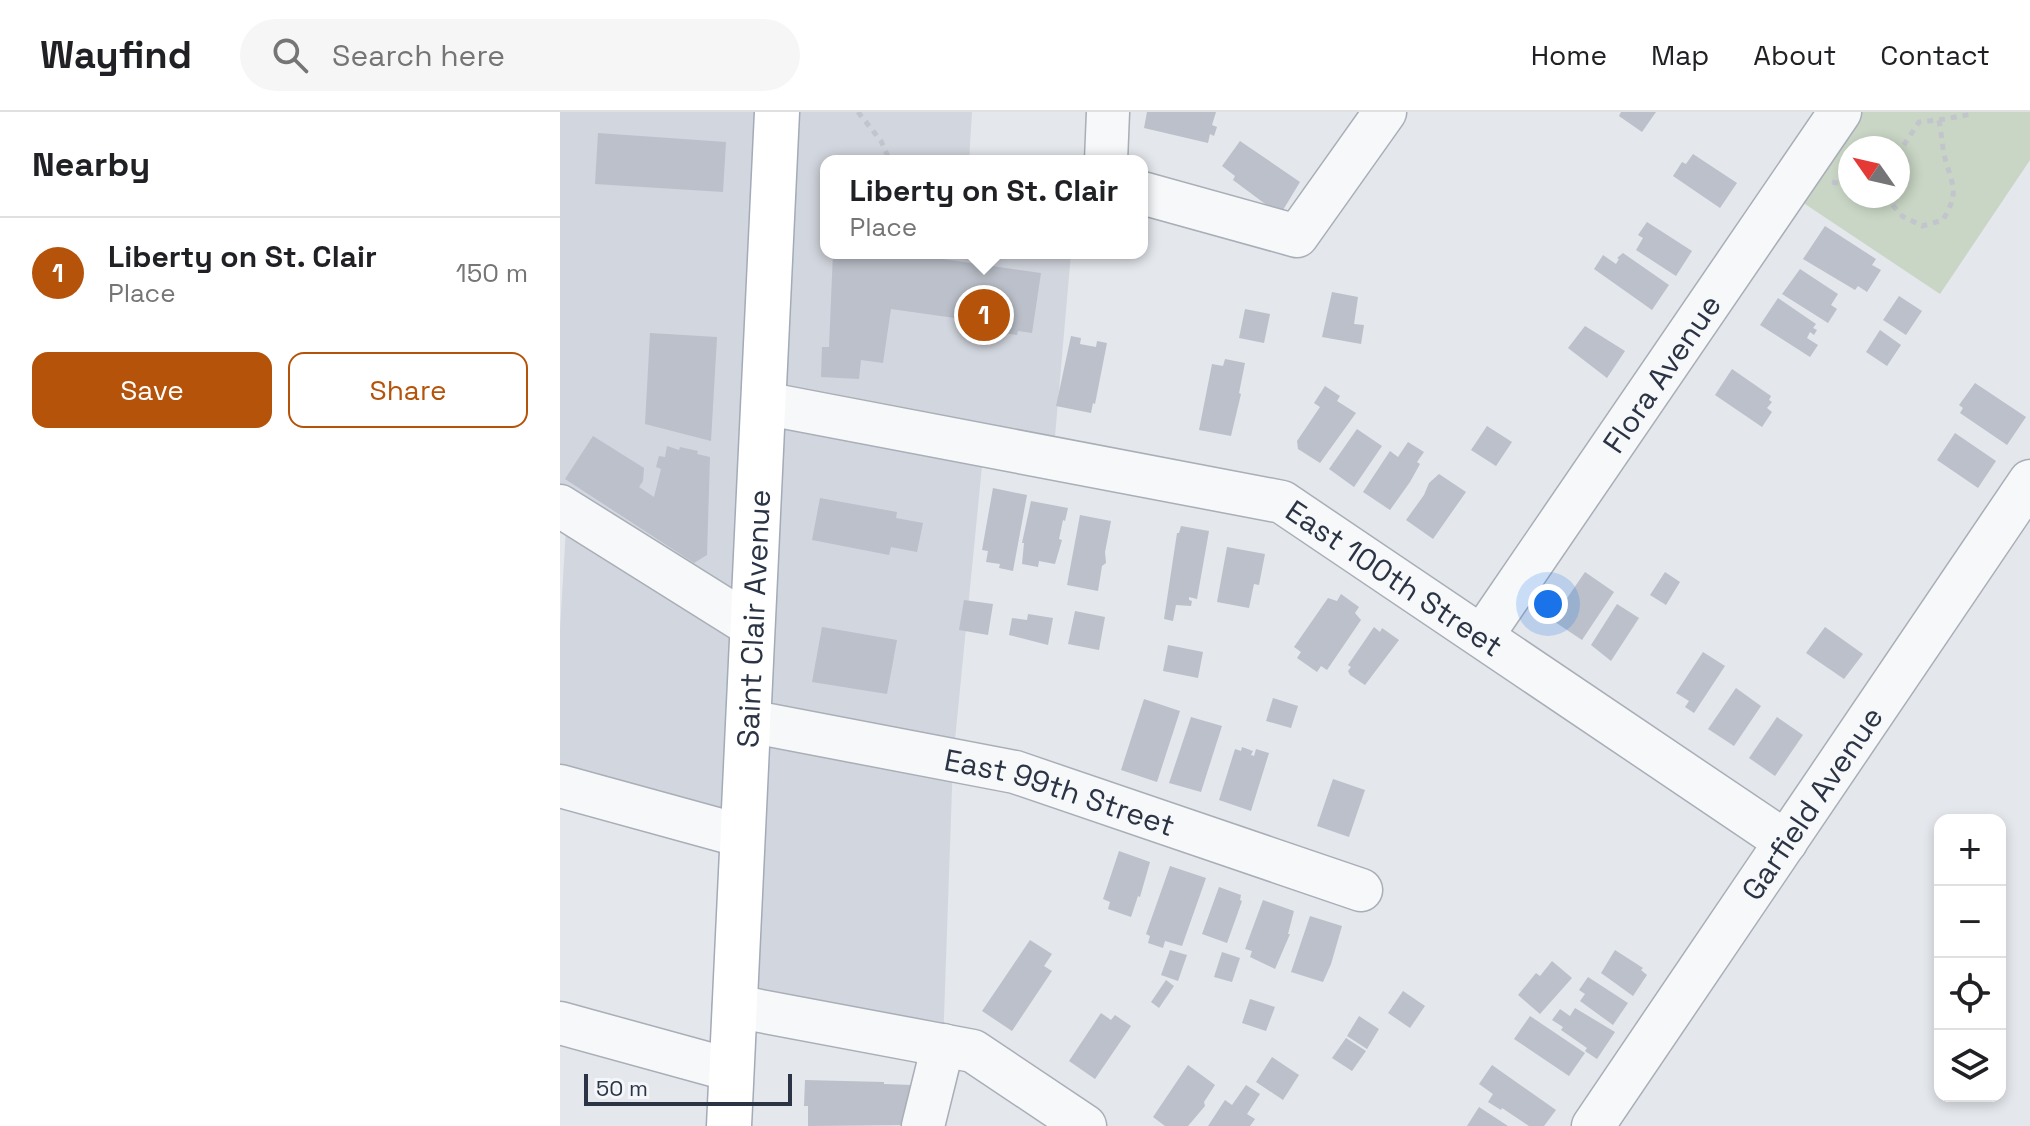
<!DOCTYPE html>
<html lang="en">
<head>
<meta charset="utf-8">
<style>
  :root { --surface:#fff; --page:#f6f6f6; --text:#202124; --muted:#757577; --line:#e0e0e0; --accent:#b45309 }
  body { margin:0; font-family:"Space Grotesk",sans-serif; background:var(--page); color:var(--text) }
  .controls { position:absolute; right:24px; bottom:24px; display:grid; overflow:hidden; border-radius:16px; box-shadow:0 4px 12px #0003 }
  .controls button { width:72px; height:72px; display:grid; place-items:center; padding:0; border:0; border-bottom:2px solid var(--line); background:var(--surface); color:var(--text); font:40px sans-serif }
  .compass { position:absolute; left:1278px; top:24px; width:72px; height:72px; border-radius:50%; background:var(--surface); box-shadow:0 4px 12px #0003; rotate:304deg }
  .scale { position:absolute; left:24px; bottom:20px; width:208px; box-sizing:border-box; padding-left:8px; border:4px solid #2b3445; border-top:0; font-size:22px; line-height:28px; white-space:nowrap; color:#2b3445; -webkit-text-stroke:6px #f4f6f9; paint-order:stroke }
  .you { position:absolute; left:988px; top:492px; width:28px; height:28px; margin:-20px; border:6px solid #fff; border-radius:50%; background:#1a73e8; box-shadow:0 0 0 12px #1a73e833 }
  .badge { display:grid; place-items:center; width:52px; height:52px; border-radius:50%; background:var(--accent); color:#fff; font-size:26px; font-weight:700 }
  .pin { position:absolute; translate:-50% -50%; border:4px solid #fff; box-shadow:0 2px 8px #0006 }
  .popup { position:absolute; left:260px; top:43px; width:328px; height:104px; box-sizing:border-box; display:grid; place-content:center; border-radius:16px; background:var(--surface); filter:drop-shadow(0 2px 6px #0005); font-size:26px; white-space:nowrap; color:var(--muted) }
  .popup b { font-size:30px; color:var(--text) }
  .popup::after { content:''; position:absolute; left:50%; top:100%; margin-left:-16px; border:16px solid transparent; border-top-color:var(--surface) }
  .list { margin:0; padding:0; list-style:none }
  h2 { display:flex; justify-content:space-between; align-items:center; height:104px; margin:0; padding:0 32px; font-size:34px }
  h2 small { font-size:26px; font-weight:400; color:var(--muted) }
  .list li { display:grid; grid-template-columns:52px 1fr auto; gap:24px; align-items:center; box-sizing:border-box; height:112px; padding:0 32px; border-top:2px solid var(--line) }
  .list b { display:block; font-size:30px; white-space:nowrap }
  .list p { margin:0; font-size:26px; white-space:nowrap; color:var(--muted) }
  .list em { font-size:26px; font-style:normal; color:var(--muted) }
  .actions { display:flex; gap:16px; padding:24px 32px }
  .actions a { flex:1; padding:18px 0; border:2px solid var(--accent); border-radius:16px; text-align:center; font-size:28px; color:var(--accent) }
  .actions .main { background:var(--accent); color:#fff }
  .icon { flex:none; width:44px; height:44px; fill:none; stroke:currentColor; stroke-width:2; stroke-linecap:round; stroke-linejoin:round }
  .map { position:relative; flex:none; width:1470px; height:1014px; overflow:hidden }
  header { display:flex; align-items:center; gap:48px; box-sizing:border-box; height:112px; padding:0 40px; background:var(--surface); border-bottom:2px solid var(--line) }
  header strong { font-size:38px }
  nav { display:flex; gap:44px; margin-inline-start:auto; font-size:28px }
  .search { width:560px; height:72px; background:var(--page); display:flex; align-items:center; gap:20px; box-sizing:border-box; padding:0 28px; border-radius:44px; color:var(--muted); font-size:30px }
  main { display:flex }
  aside { flex:1; background:var(--surface) }
  .map>svg:first-child { display:block }
  .built { fill:#d2d6de }
  .green { fill:#c9d6c5; fill-rule:evenodd }
  .building { fill:#bbc0ca }
  .lines { fill:none; stroke-linecap:round; stroke-linejoin:round }
  .minor-casing { stroke:#a9aeb7; stroke-width:45 }
  .major-casing { stroke:#a3abb8; stroke-width:47 }
  .path { stroke:#c2c5cb; stroke-width:5; stroke-dasharray:6 6; stroke-linecap:butt }
  .minor { stroke:#f7f8fa; stroke-width:42 }
  .major { stroke:#fff; stroke-width:44 }
  .labels { text-anchor:middle; dominant-baseline:central; stroke-width:6; stroke-linejoin:round; paint-order:stroke }
  .street-label { font-size:30px; fill:#2b3445; stroke:#f4f6f9 }
</style>
</head>
<body>
<header>
<strong>Wayfind</strong>
<div class="search"><svg class="icon" aria-label="search" viewBox="0 0 24 24"><circle cx="10" cy="10" r="6"/><path d="M15 15l6 6"/></svg>Search here</div>
<nav><a>Home</a><a>Map</a><a>About</a><a>Contact</a></nav>
</header>
<main>
<aside>
<h2>Nearby<small></small></h2>
<ul class="list">
<li><span class="badge">1</span><div><b>Liberty on St. Clair</b><p>Place</p></div><em>150 m</em></li>
</ul>
<div class="actions"><a class="main">Save</a><a>Share</a></div>
</aside>
<div class="map">
<svg width="1470" height="1014" viewBox="0 0 1470 1014">
  <rect width="100%" height="100%" fill="#e4e7ec"/>
  <polygon class="built" points="0,0 412,0 409,49 266,49 266,141 511,141 493,347 424,334 393,648 383,933 174,894 182,724 0,674 0,517 7,399 0,394"/>
  <path class="green" d="M1302,0H1470V48L1380,182L1242,90ZM1290,36H1338V84H1290Z"/>
  <g class="building">
    <polygon points="587,0 656,0 652,13 657,15 654,24 650,22 648,31 584,16"/>
    <polygon points="1061,0 1096,0 1082,20 1059,4"/>
    <polygon points="38,21 166,30 163,80 35,72"/>
    <polygon points="680,29 740,70 720,103 673,68 675,64 662,54"/>
    <polygon points="1133,42 1177,71 1160,96 1113,64 1122,50 1126,52"/>
    <polygon points="1087,110 1132,139 1116,164 1076,138 1083,126 1078,123"/>
    <polygon points="1265,114 1316,147 1312,153 1321,158 1307,180 1298,174 1295,178 1243,147"/>
    <polygon points="273,141 355,141 355,143 481,161 472,221 458,219 457,223 415,217 416,209 331,197 323,251 301,248 299,267 261,265 262,235 269,235"/>
    <polygon points="1063,141 1109,173 1092,198 1034,157 1043,143 1056,152 1059,147 1057,146"/>
    <polygon points="1240,157 1278,182 1271,193 1277,197 1268,211 1222,182"/>
    <polygon points="772,180 798,185 794,212 804,213 801,232 762,225"/>
    <polygon points="1339,184 1362,199 1346,223 1323,208"/>
    <polygon points="1218,186 1256,212 1253,216 1257,218 1254,223 1250,220 1247,226 1258,233 1250,245 1200,213"/>
    <polygon points="685,197 710,202 704,231 679,226"/>
    <polygon points="1025,214 1065,239 1047,266 1008,236"/>
    <polygon points="1320,218 1341,233 1327,254 1306,240"/>
    <polygon points="90,221 157,225 151,329 85,312"/>
    <polygon points="511,224 521,226 520,232 536,235 537,229 547,231 535,292 533,291 531,301 496,294"/>
    <polygon points="665,247 685,251 679,281 681,282 671,324 639,318 652,252 663,254"/>
    <polygon points="1172,257 1211,284 1209,288 1212,290 1207,296 1212,300 1202,315 1155,283"/>
    <polygon points="1415,271 1466,305 1447,333 1400,301 1403,296 1399,293"/>
    <polygon points="765,274 780,284 777,289 796,301 760,351 738,337 737,329 760,295 754,291"/>
    <polygon points="927,314 952,330 936,354 911,338"/>
    <polygon points="797,317 822,334 794,375 769,357"/>
    <polygon points="1395,321 1436,349 1418,376 1377,348"/>
    <polygon points="33,324 84,356 83,369 79,375 94,385 101,357 96,355 99,344 105,345 107,334 119,338 120,335 138,339 137,342 150,345 147,443 134,451 5,367"/>
    <polygon points="848,330 864,340 857,350 860,352 850,370 830,398 803,380 830,339 838,345"/>
    <polygon points="879,362 906,380 873,427 846,408 864,383 869,371"/>
    <polygon points="433,376 467,383 453,459 439,456 440,452 426,450 428,439 422,438"/>
    <polygon points="260,386 337,400 336,406 363,411 357,440 331,435 329,443 252,428"/>
    <polygon points="471,389 508,396 505,409 503,408 499,427 502,428 495,452 479,449 478,455 462,452 464,431 462,431"/>
    <polygon points="520,403 551,409 545,440 546,451 542,454 538,479 507,473"/>
    <polygon points="621,414 649,419 637,487 629,485 629,488 632,489 631,494 616,493 613,509 604,507 617,421 619,421"/>
    <polygon points="667,435 705,442 699,473 694,472 689,496 657,490"/>
    <polygon points="1025,460 1054,480 1022,528 992,508"/>
    <polygon points="1105,460 1120,470 1106,493 1090,483"/>
    <polygon points="781,482 799,495 795,501 801,508 767,558 761,554 757,560 737,546 741,540 734,535 768,486 777,489"/>
    <polygon points="404,488 433,492 428,523 399,518"/>
    <polygon points="1057,492 1079,506 1051,549 1031,533"/>
    <polygon points="515,499 545,505 539,538 508,532"/>
    <polygon points="468,502 493,506 488,533 449,523 452,506 467,508"/>
    <polygon points="262,515 337,528 327,582 252,570"/>
    <polygon points="814,515 820,520 822,516 839,528 805,573 790,563 788,559 791,555 788,553"/>
    <polygon points="1265,515 1303,542 1284,567 1246,541"/>
    <polygon points="608,533 643,540 638,566 603,559"/>
    <polygon points="1143,540 1165,554 1134,601 1125,595 1129,589 1116,581"/>
    <polygon points="1176,576 1201,594 1174,634 1148,617"/>
    <polygon points="713,586 738,594 731,616 706,609"/>
    <polygon points="584,587 620,599 597,670 561,658"/>
    <polygon points="631,605 662,614 641,680 609,671"/>
    <polygon points="1217,605 1243,623 1215,664 1189,646"/>
    <polygon points="682,635 693,639 691,643 694,644 696,637 709,641 691,699 659,688 675,637 681,639"/>
    <polygon points="773,667 805,678 789,725 757,714"/>
    <polygon points="559,739 590,750 580,785 578,784 571,805 548,797 550,790 543,787"/>
    <polygon points="610,754 646,766 622,834 605,829 603,836 588,831 590,824 586,822"/>
    <polygon points="659,775 681,783 680,788 682,789 667,831 642,822"/>
    <polygon points="703,788 734,799 728,822 730,822 715,857 690,845 692,839 685,837"/>
    <polygon points="750,804 782,814 771,852 763,870 731,860"/>
    <polygon points="470,828 492,842 484,854 492,859 452,919 422,899"/>
    <polygon points="610,838 627,843 618,869 601,863"/>
    <polygon points="1055,838 1083,856 1081,858 1087,863 1073,884 1041,861"/>
    <polygon points="662,840 680,846 672,870 654,865"/>
    <polygon points="992,849 1012,866 980,902 958,883 976,861 980,864"/>
    <polygon points="1028,865 1068,891 1053,913 1020,889 1025,882 1019,878"/>
    <polygon points="606,868 614,874 599,896 591,890"/>
    <polygon points="843,879 865,894 850,916 828,901"/>
    <polygon points="690,887 715,895 706,919 682,911"/>
    <polygon points="1015,896 1055,920 1037,947 1025,939 1027,936 1001,918 1003,915 992,908 1000,897 1010,904"/>
    <polygon points="541,901 551,908 555,903 571,914 535,967 509,949"/>
    <polygon points="799,904 819,917 807,937 787,924"/>
    <polygon points="970,904 1025,941 1009,964 954,927"/>
    <polygon points="786,926 806,939 792,959 772,946"/>
    <polygon points="712,945 739,963 723,988 696,970"/>
    <polygon points="628,953 655,973 644,990 645,994 628,1014 605,1014 593,1005"/>
    <polygon points="932,953 996,998 984,1014 969,1014 942,996 941,998 928,990 933,982 919,972"/>
    <polygon points="245,968 324,970 324,972 352,973 351,1013 248,1014 248,994 244,994"/>
    <polygon points="686,973 700,982 687,1002 695,1007 690,1014 648,1014 665,988 672,993"/>
    <polygon points="919,995 948,1014 907,1014"/>
  </g>
  <g class="lines">
    <defs>
      <g id="minor">
        <polyline points="546,49 548,0"/>
        <polyline points="582,81 737,124 825,0"/>
        <path id="s1" d="M203,291L722,390L1226,730"/>
        <polyline points="0,394 193,515"/>
        <path id="s2" d="M922,524L1280,0"/>
        <path id="s3" d="M188,609L455,660L801,778"/>
        <polyline points="0,674 182,724"/>
        <polyline points="174,894 413,939 525,1014"/>
        <polyline points="0,911 171,958"/>
        <polyline points="363,1014 383,933"/>
        <path id="s4" d="M1033,1014L1470,369"/>
      </g>
      <g id="major">
        <path id="s5" d="M169,1014L217,0"/>
      </g>
    </defs>
    <use href="#minor" class="minor-casing"/>
    <use href="#major" class="major-casing"/>
    <g class="path">
      <polyline points="298,0 321,29 330,49"/>
      <polyline points="1379,8 1412,2 1411,0"/>
      <polyline points="1272,70 1290,74"/>
      <path d="M1325,84L1342,104L1362,114L1383,108C1397,83 1395,79 1387,53C1382,39 1382,23 1379,8L1359,10L1338,42"/>
    </g>
    <use href="#minor" class="minor"/>
    <use href="#major" class="major"/>
  </g>
  <g class="labels">
    <g class="street-label">
      <text stroke="none"><textPath href="#s2" startOffset="318">Flora Avenue</textPath></text>
      <text stroke="none"><textPath href="#s1" startOffset="664">East 100th Street</textPath></text>
      <text stroke="none"><textPath href="#s5" startOffset="508">Saint Clair Avenue</textPath></text>
      <text stroke="none"><textPath href="#s3" startOffset="320">East 99th Street</textPath></text>
      <text stroke="none"><textPath href="#s4" startOffset="390">Garfield Avenue</textPath></text>
    </g>
  </g>
</svg>
<div class="controls">
<button>+</button>
<button>−</button>
<button><svg class="icon" aria-label="locate" viewBox="0 0 24 24"><circle cx="12" cy="12" r="6"/><path d="M12 2v4M12 18v4M2 12h4M18 12h4"/></svg></button>
<button><svg class="icon" aria-label="layers" viewBox="0 0 24 24"><path d="M12 4l9 5-9 5-9-5zM3 14l9 5 9-5"/></svg></button>
</div>
<svg class="compass" viewBox="-18 -18 36 36"><path d="M0-13l5 13h-10z" fill="#e53935"/><path d="M0 13l5-13h-10z" fill="#757577"/></svg>
<div class="scale">50 m</div>
<div class="you"></div>
<div class="pin badge" style="left:424px;top:203px">1</div>
<div class="popup"><b>Liberty on St. Clair</b>Place</div>
</div>
</main>
</body>
</html>
